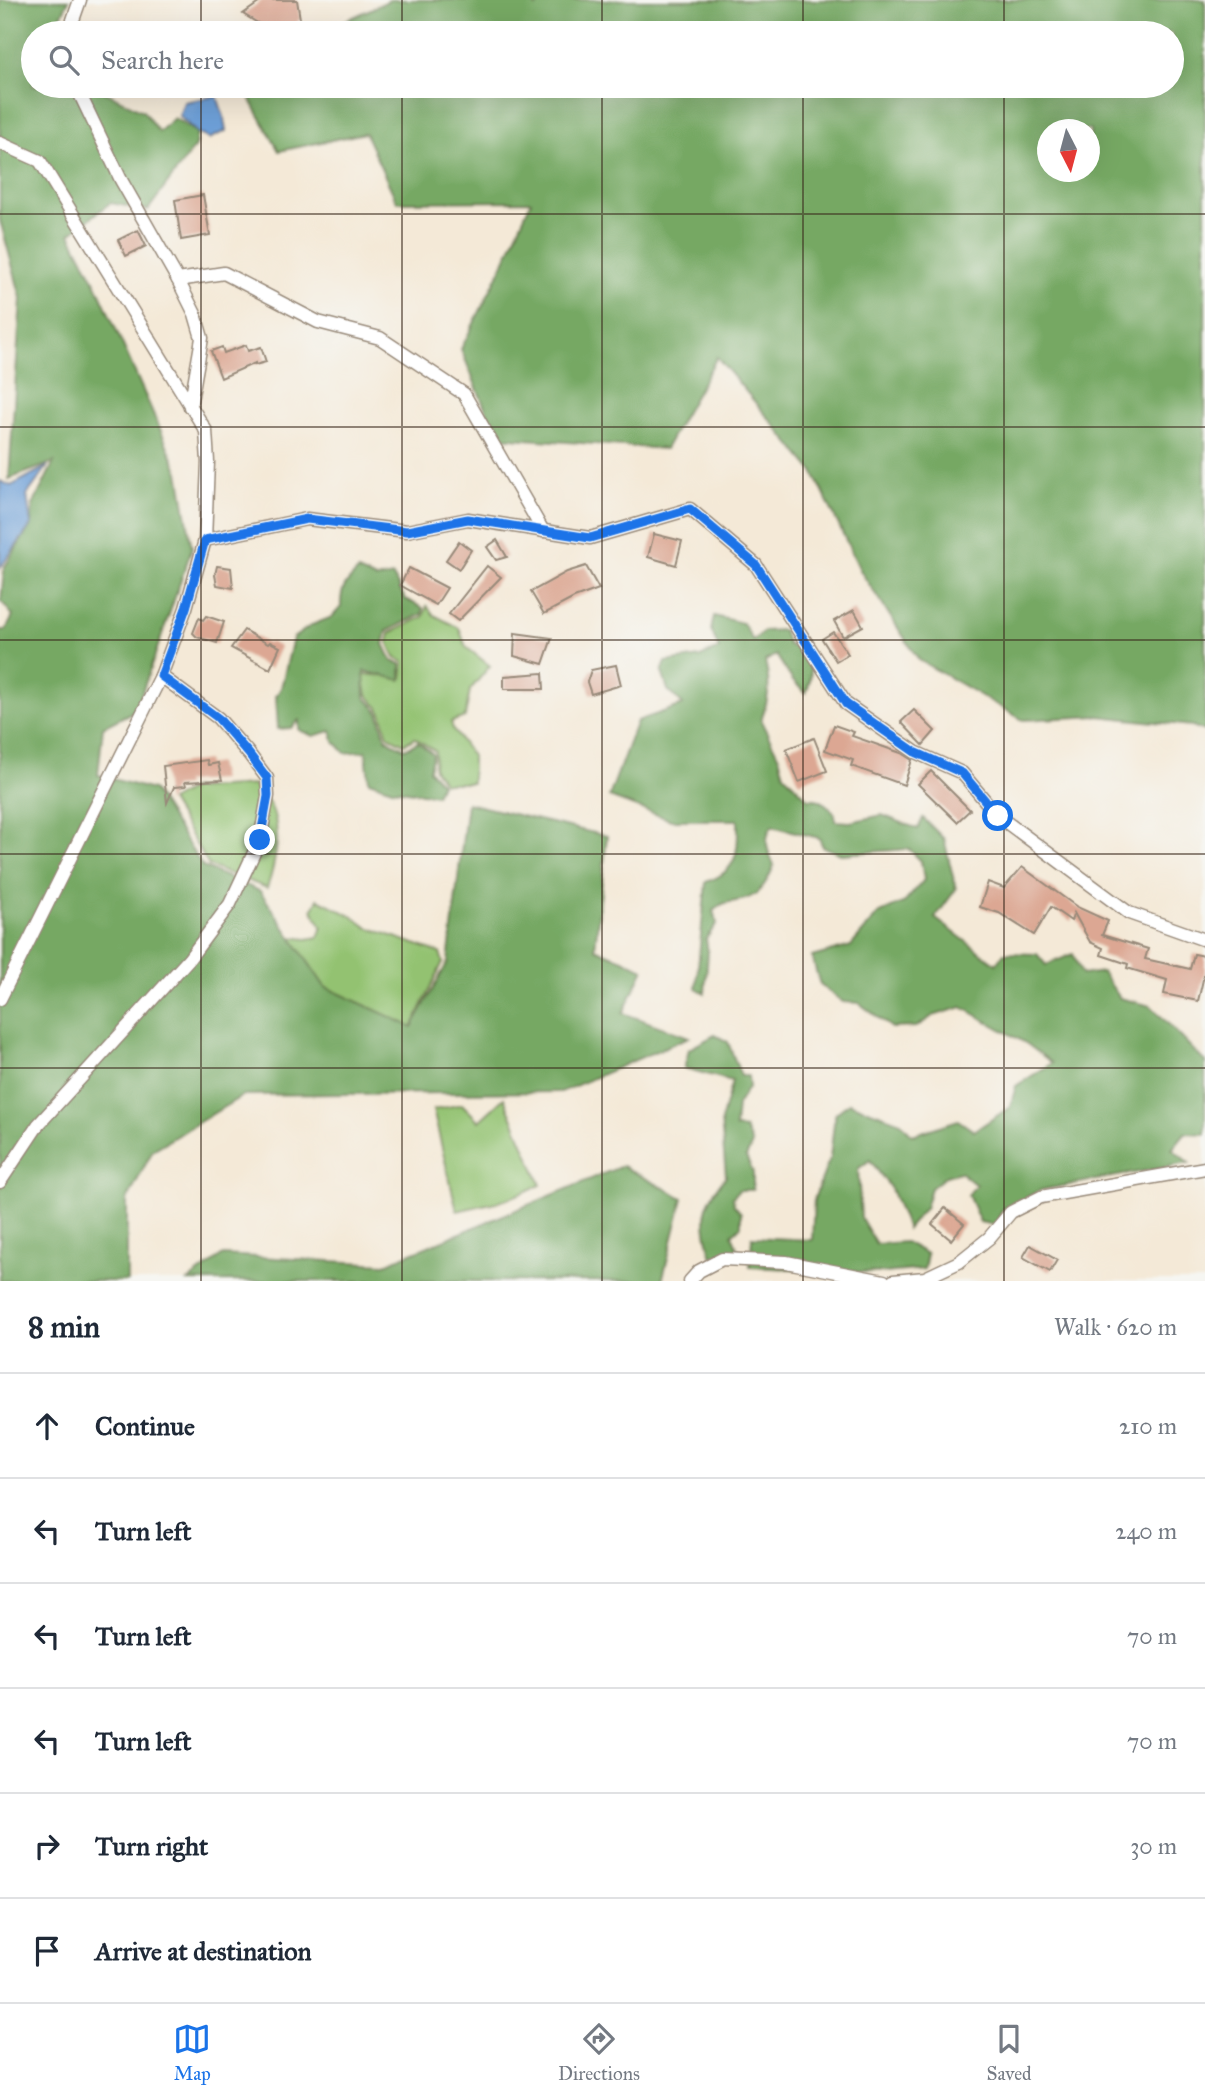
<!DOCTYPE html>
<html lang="en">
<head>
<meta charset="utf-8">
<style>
  :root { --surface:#fff; --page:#f6f6f7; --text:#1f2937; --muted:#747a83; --line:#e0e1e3; --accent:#1a73e8 }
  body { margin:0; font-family:"IM FELL Great Primer",serif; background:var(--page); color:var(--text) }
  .compass { position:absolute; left:1037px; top:119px; width:63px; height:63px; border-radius:50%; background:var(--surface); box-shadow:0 7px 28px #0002; rotate:174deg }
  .stop { position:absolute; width:21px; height:21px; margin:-16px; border:5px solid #1a73e8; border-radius:50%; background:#fff }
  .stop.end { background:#1a73e8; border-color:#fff; box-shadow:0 2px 7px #0008 }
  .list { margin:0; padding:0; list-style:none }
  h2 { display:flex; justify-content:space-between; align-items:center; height:91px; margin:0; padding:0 28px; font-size:30px }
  h2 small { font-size:23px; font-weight:400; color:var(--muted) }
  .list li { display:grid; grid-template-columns:46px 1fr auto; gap:21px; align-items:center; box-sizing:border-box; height:105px; padding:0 28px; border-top:2px solid var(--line) }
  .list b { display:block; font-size:26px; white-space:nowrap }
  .list em { font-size:23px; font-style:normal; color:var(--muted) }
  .icon { flex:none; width:38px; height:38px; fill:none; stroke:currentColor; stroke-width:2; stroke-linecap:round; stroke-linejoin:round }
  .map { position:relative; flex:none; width:1205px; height:1281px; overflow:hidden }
  .search { position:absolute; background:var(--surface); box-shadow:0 7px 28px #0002; left:21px; right:21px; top:21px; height:77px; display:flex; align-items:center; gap:18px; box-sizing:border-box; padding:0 24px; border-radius:38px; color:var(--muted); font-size:26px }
  .sheet { height:721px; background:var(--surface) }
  nav { display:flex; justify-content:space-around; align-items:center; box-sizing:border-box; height:98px; border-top:2px solid var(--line); background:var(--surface); font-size:19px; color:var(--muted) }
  nav a { display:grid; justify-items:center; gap:4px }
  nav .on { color:var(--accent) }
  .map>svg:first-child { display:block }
  .green { fill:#93c271; stroke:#677648; stroke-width:2 }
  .forest { fill:#76a863; stroke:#586940; stroke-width:2; fill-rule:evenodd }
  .water { fill:#6d9fd7; stroke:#54647a; stroke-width:2 }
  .building { fill:#dca793 }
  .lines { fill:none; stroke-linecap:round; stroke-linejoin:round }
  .minor-casing { stroke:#988a7a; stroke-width:15 }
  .minor { stroke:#fff; stroke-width:12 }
  .route { stroke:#1a73e8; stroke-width:9 }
  .grid { fill:none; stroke:#3b2a1e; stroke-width:2; stroke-opacity:0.55 }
</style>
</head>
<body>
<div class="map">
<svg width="1205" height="1281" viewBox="0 0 1205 1281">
  <rect width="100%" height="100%" fill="#f6f6f2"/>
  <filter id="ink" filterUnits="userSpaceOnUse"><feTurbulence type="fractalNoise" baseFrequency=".0143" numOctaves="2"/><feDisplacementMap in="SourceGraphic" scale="14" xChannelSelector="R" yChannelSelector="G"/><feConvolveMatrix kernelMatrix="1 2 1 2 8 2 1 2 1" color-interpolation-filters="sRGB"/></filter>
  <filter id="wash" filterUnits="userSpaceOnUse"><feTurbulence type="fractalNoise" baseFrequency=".00686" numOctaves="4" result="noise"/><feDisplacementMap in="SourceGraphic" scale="28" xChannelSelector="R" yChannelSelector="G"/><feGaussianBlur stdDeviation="1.57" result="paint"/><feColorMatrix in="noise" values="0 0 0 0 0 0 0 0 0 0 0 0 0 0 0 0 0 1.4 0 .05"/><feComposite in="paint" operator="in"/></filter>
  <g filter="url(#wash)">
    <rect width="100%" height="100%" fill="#f4e9d7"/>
    <g class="green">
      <polygon points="427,606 434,615 459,628 466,647 490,666 470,690 465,717 451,722 453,729 472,756 472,783 444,783 434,769 435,751 415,738 404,744 388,736 380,709 367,695 363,674 402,678 404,662 395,658 388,642 390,633 423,617"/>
      <path d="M254,785C260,792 268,799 271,807C282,828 275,866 267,888L209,866L170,801L191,789Z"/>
      <polygon points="318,899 352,916 367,927 440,953 443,962 412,1027 325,987 291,937 307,939 318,937 322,927 312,910"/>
      <polygon points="504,1098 541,1185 505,1200 457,1211 433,1110 462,1104 479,1121"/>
    </g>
    <g class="forest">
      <polygon points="0,0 69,0 57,25 62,33 33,33 33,86 93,86 143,111 159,132 174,118 197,133 195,146 148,210 110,203 70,234 96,284 179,472 192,548 136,710 103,727 98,775 153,790 203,867 260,891 325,987 412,1027 448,962 467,803 607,836 595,948 644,969 623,1013 689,1037 561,1092 244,1095 153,1150 127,1200 127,1281 0,1281 0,630 6,630 13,616 1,601 4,568 31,525 33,505 54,462 9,479 21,298 0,220"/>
      <path d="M390,0H530L536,7L540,0H1205V731L1192,726L1098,716L1023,720L919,660L861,572L813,471L717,357L665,449L497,437L461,349L504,263L531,201L397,202L365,133L279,151L243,86H1172V33H319ZM1048,130H1090V172H1048Z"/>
      <path d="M358,571L376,579L393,576L405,599L423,608L422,614L387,631L384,644L392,661L401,664V680L364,671L365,697L378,711L386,739L405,749L418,742L433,754L429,770L441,783L436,795L392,789L369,781L366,751L345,753L334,741L331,731L313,736L299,730V720L291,728L278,729L276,696L281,688L293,638L312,625L332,617L341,607C340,589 346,583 358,571Z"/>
      <path d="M714,616L743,623L753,641L764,631L783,630L788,645C812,652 815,672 806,693L793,681L776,655L765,661C771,686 769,697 761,721L779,757L784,774L808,799C821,797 827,805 835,814V821L850,822L882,815L918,829L923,818L944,839L956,889L935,918L996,964L1004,953L1037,954L1046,965L1073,954L1082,975L1102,972L1120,998L1151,1006L1205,1062V1134L1185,1133L1172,1149L1189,1163L1041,1190L1003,1209L995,1225L980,1222L968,1195L976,1185L960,1172L946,1176L931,1188L925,1208L907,1229L891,1189L870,1160L858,1169L861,1218L876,1244L905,1242L927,1254L924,1269L884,1273L750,1267L752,1237L812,1240L814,1199L830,1158L835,1114L849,1103L901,1122L912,1135L958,1120L974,1131L1010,1107L1016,1086L1052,1063L1027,1044L962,1007L933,1016L916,1027L892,1028L859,1003L843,1002L820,985L812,957L851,946L878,914L905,902L924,880L921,861L909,849L841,854L823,847L819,838L772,826C763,840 767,850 774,865C769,879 760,895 745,899C729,904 726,899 713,911L717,923L706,939L708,952L705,993L696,988L706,882C739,871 738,851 738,820H671L609,797L637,721L683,705L668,690L662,672L666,662L700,657L719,649L711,630Z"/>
      <path d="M715,1035L728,1042L741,1076H748L749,1086L737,1105L735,1128L745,1129L752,1144L746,1157L753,1173V1190H739L733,1197L734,1205L741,1213V1226L732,1234L739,1253L726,1252L712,1257C701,1220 701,1206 726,1176L721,1121L732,1081L684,1068L689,1049Z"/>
      <polygon points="622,1166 683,1198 662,1281 188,1281 223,1255 385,1264"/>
    </g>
    <g class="water">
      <polygon points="217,96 224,117 226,131 209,139 197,133 179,116 184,102"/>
      <polygon points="48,466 27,495 31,525 0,568 0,481 11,486"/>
    </g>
    <g id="blocks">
      <g class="building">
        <polygon points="263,0 297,0 300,19 289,33 274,33 243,14"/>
        <polygon points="203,195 210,235 181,240 175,200"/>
        <polygon points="138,230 146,246 126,256 118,240"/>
        <polygon points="246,345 248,351 261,347 266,362 255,365 255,363 221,378 211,351 222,347 224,353"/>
        <polygon points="654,534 682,541 676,565 648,557"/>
        <polygon points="497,540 507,557 496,560 487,547"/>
        <polygon points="459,541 471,550 459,569 446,560"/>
        <polygon points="217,566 231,568 233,588 217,585 215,575"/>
        <polygon points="487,566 501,577 458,621 449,614"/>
        <polygon points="586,566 599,589 574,598 544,614 531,592 567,572"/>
        <polygon points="409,568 447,588 436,605 400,585"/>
        <polygon points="854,610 863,626 843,637 834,621"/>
        <polygon points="206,616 224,622 217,643 197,637 193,633 199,618 203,620"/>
        <polygon points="244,630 268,644 270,642 280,647 270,669 231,648"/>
        <polygon points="833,632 848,654 836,661 822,639"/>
        <polygon points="515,633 552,638 543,664 514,656"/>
        <polygon points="616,665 621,685 591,694 587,682 591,670"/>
        <polygon points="543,673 544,689 504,689 504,676"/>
        <polygon points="914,710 935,731 923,745 901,722"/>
        <polygon points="834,725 854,732 852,736 901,753 912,760 904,785 851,766 853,760 825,750"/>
        <polygon points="814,738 827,771 799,782 786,749"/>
        <polygon points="207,760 208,765 218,763 222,780 185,782 186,786 174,787 167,803 163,766"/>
        <polygon points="931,771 970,810 957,822 918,784"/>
        <polygon points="1022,867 1077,907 1108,921 1102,935 1148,949 1145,959 1190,969 1194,954 1205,956 1205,971 1198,1001 1164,994 1167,980 1127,968 1128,964 1101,955 1103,948 1090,942 1074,913 1071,921 1051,907 1034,935 999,913 980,907 988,882 1004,888"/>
        <polygon points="945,1208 964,1224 951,1240 932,1224"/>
        <polygon points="1030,1245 1057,1260 1050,1272 1023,1257"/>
      </g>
    </g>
  </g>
  <g filter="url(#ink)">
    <use href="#blocks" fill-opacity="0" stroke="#988a7a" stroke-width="2"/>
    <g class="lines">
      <defs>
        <g id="minor">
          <polyline points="71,33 73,20 80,0"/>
          <polyline points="76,86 121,180 178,280 195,314 202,338 190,407"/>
          <polyline points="0,143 40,161 206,431 208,462 205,540 186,608 161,676 0,999"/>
          <polyline points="178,280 224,273 318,322 380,338 464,394 543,531"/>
          <polyline points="205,540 307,519 407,531 468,519 590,538 690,509 756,565 846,704 915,752 962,773 998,816 1129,913 1205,940"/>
          <polyline points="0,1182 38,1125 189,959 230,904 260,840 268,796 267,778 249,754 218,718 161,676"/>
          <polyline points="690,1281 699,1271 722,1259 786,1262 884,1281"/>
          <polyline points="893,1281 925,1278 959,1262 989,1238 1011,1212 1041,1197 1205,1168"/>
        </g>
      </defs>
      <use href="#minor" class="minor-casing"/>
      <use href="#minor" class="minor"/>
    </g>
  </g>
  <g class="lines" filter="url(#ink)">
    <polyline class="route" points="260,840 268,796 267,778 249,754 218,718 161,676 186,608 205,540 307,519 407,531 468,519 590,538 690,509 756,565 846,704 915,752 962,773 998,816"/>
  </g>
  <path class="grid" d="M201,0V33M402,0V33M602,0V33M803,0V33M1004,0V33M201,86V1281M402,86V1281M602,86V1281M803,86V1281M1004,86V1281M0,214H1205M0,427H1205M0,640H1205M0,854H1205M0,1068H1205"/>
</svg>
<svg class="compass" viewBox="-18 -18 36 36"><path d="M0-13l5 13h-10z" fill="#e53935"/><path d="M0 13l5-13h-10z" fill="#747a83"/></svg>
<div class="stop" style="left:998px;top:816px"></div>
<div class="stop end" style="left:260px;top:840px"></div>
<div class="search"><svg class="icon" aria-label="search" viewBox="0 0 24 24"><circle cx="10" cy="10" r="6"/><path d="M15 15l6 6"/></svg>Search here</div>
</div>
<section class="sheet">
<h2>8 min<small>Walk · 620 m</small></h2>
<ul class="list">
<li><svg class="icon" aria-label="ahead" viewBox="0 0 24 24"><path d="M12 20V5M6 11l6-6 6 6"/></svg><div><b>Continue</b></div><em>210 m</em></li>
<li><svg class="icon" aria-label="left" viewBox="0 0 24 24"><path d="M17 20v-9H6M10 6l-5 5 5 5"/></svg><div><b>Turn left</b></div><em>240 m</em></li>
<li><svg class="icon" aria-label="left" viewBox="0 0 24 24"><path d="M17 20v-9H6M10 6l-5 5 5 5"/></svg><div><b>Turn left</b></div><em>70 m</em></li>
<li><svg class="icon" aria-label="left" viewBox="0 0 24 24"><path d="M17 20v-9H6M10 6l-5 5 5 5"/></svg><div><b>Turn left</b></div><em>70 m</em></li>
<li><svg class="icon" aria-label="right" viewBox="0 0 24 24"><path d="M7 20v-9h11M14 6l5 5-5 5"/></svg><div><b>Turn right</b></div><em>30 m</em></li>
<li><svg class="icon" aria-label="arrive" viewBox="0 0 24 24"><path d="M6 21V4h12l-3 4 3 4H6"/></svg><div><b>Arrive at destination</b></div></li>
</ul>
</section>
<nav>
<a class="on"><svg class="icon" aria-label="map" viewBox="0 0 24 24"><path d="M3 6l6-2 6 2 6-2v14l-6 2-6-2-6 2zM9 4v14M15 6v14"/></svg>Map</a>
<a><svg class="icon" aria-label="directions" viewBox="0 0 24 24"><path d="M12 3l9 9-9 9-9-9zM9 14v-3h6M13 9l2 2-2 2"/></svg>Directions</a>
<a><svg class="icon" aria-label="saved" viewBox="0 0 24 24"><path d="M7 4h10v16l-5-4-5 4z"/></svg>Saved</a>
</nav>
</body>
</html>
